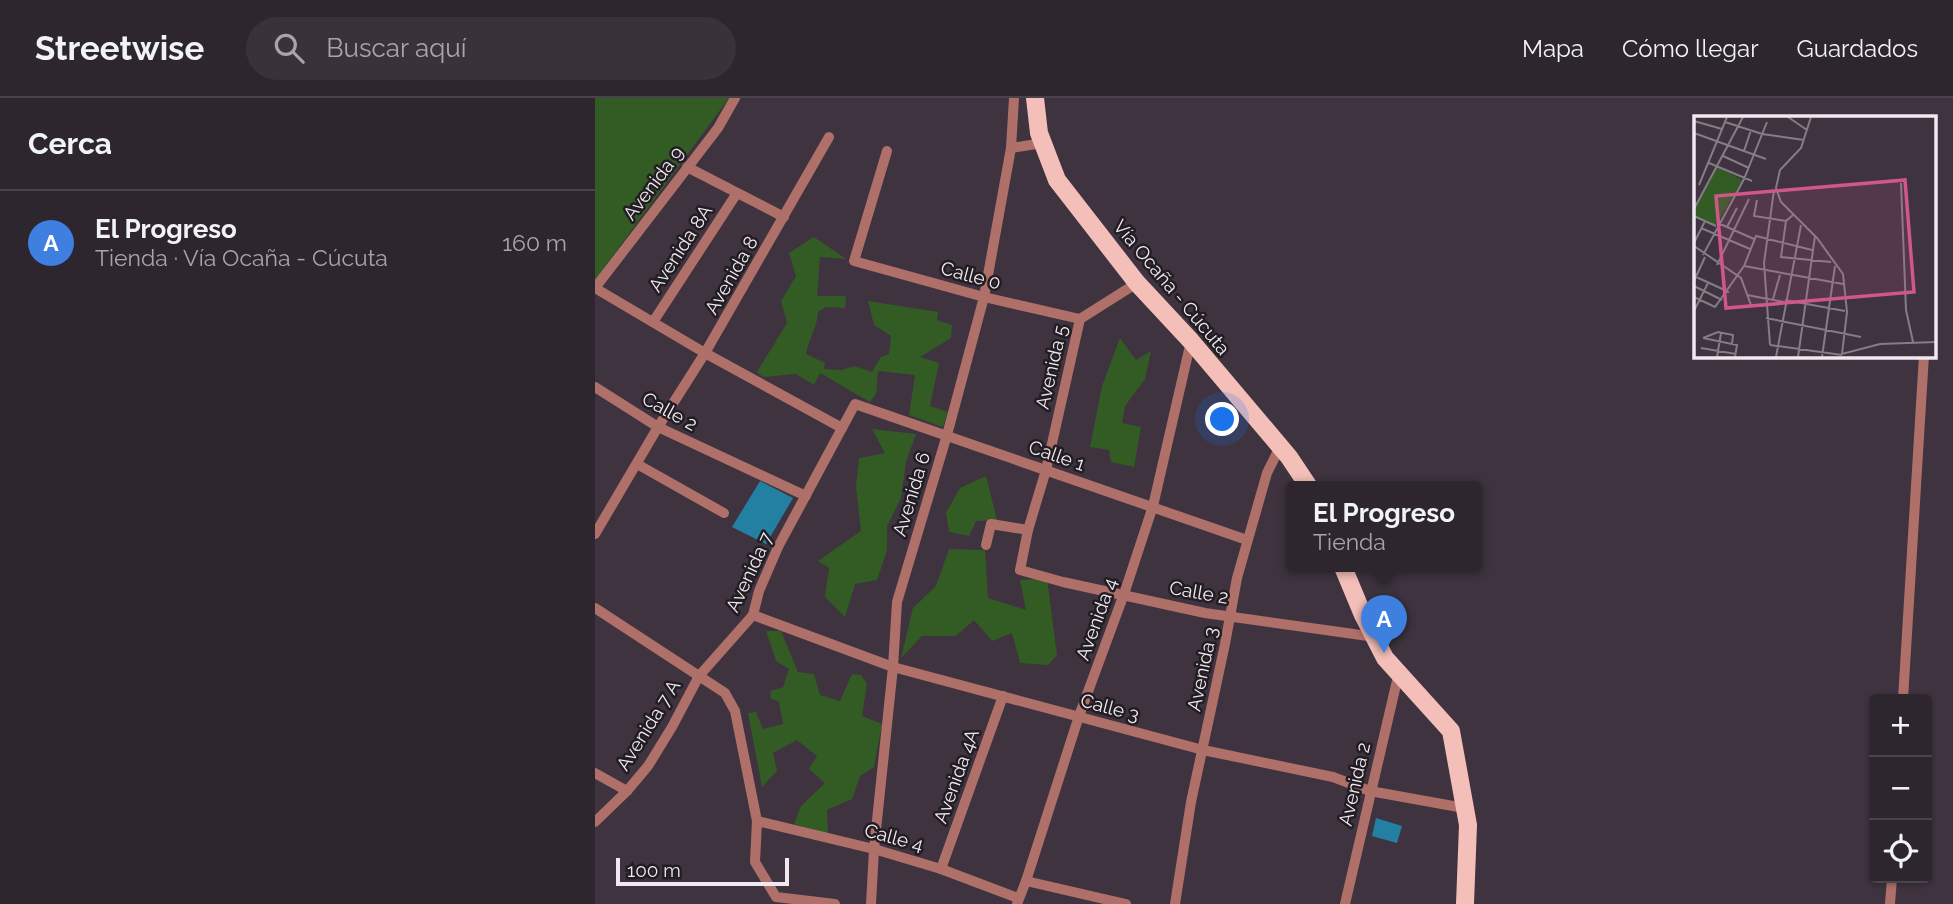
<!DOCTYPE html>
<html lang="es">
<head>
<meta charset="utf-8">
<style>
  :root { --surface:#2e262f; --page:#3a323b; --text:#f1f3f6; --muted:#a7a5aa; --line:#49434b; --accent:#db2777 }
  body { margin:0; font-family:Raleway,sans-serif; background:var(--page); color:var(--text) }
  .controls { position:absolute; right:21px; bottom:21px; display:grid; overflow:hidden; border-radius:7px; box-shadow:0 2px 5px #0004 }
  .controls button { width:63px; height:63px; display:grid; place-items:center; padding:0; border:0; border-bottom:2px solid var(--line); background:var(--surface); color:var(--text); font:35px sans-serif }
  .scale { position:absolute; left:21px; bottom:18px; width:173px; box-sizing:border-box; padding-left:7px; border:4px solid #f0e9f1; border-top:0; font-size:19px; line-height:24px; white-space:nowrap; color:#f0e9f1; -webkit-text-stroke:5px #221d22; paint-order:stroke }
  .you { position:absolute; left:628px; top:322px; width:24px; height:24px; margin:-18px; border:5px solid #fff; border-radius:50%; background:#1a73e8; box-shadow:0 0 0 10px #1a73e833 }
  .badge { display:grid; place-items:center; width:46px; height:46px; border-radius:50%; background:var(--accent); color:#fff; font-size:23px; font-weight:700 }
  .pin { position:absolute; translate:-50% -58px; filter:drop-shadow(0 2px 4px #0008) }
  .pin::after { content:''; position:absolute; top:37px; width:24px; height:21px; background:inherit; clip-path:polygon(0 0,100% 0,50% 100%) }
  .popup { position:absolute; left:691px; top:383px; width:196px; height:91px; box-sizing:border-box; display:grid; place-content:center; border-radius:7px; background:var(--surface); filter:drop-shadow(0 2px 5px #0005); font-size:23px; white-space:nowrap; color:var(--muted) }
  .popup b { font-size:26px; color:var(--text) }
  .popup::after { content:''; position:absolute; left:50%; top:100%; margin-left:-14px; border:14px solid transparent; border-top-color:var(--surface) }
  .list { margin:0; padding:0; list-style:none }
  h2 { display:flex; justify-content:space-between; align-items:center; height:91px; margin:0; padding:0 28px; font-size:30px }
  h2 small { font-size:23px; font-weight:400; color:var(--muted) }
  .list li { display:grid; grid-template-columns:46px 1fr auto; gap:21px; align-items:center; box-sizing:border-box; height:105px; padding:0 28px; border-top:2px solid var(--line) }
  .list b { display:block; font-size:26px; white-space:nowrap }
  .list p { margin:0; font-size:23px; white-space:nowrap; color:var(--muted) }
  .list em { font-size:23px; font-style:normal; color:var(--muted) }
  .icon { flex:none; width:38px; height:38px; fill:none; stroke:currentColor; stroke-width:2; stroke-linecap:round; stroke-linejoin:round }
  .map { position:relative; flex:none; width:1358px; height:806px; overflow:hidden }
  header { display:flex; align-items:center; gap:42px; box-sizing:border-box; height:98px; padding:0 35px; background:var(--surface); border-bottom:2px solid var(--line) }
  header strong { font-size:33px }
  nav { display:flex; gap:38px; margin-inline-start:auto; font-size:24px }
  .search { width:490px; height:63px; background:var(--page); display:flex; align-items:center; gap:18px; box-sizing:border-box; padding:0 24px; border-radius:38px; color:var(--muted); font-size:26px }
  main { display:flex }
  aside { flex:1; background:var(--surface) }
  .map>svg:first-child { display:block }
  .green { fill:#335c25 }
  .water { fill:#2480a3 }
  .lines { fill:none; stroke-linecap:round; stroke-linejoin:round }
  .street { stroke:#af7069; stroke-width:10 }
  .primary { stroke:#f4bfb9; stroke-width:18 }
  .labels { text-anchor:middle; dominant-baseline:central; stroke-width:5; stroke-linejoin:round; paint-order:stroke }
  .street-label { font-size:19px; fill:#f0e9f1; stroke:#221d22 }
  .inset-road { fill:none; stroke:#857c86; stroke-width:2 }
  .view { fill:#d05788; fill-opacity:0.15; stroke:#d05788; stroke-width:3.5 }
  .inset-edge { fill:none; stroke:#f0e9f1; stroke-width:3.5 }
</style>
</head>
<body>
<header>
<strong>Streetwise</strong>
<div class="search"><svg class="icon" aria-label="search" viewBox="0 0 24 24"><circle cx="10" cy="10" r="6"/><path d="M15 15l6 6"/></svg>Buscar aquí</div>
<nav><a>Mapa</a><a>Cómo llegar</a><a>Guardados</a></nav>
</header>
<main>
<aside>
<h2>Cerca<small></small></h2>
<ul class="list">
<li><span class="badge" style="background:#3f7fe0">A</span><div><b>El Progreso</b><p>Tienda · Vía Ocaña - Cúcuta</p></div><em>160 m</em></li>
</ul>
</aside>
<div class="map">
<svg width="1358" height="806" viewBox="0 0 1358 806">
  <rect width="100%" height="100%" fill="#3e333f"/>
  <g class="green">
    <polygon points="0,0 134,0 0,182"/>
    <path d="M219,139L251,161L225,159L222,198H251L250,210L231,209L223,214C222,231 214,239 211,256L230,265L229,271L247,272L259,268L277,274L286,259L294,256L296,238L279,227L273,203L343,214L342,222L357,227L356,240L325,259L344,265L335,308L353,314L348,329L314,317L320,277L283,273L281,296L275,304L225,275L219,287L201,276L168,279L162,274L192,225L186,203L201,178L194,155Z"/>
    <polygon points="525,240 541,262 556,253 550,281 530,308 527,325 546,329 539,369 516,364 514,352 495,349 507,288"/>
    <polygon points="277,331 321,336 311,364 306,400 292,428 292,452 282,482 260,486 250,519 230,499 234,470 223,463 266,433 261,388 264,360 290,355"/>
    <polygon points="391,378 402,422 381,423 374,438 354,434 351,415 365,390"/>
    <polygon points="354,451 390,452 393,500 431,512 425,482 452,480 462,557 453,567 425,565 417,535 397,543 379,522 361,538 327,538 306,560 318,510 341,488"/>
    <polygon points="171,533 186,533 203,574 219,576 225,597 245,603 257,576 266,577 272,586 267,618 287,626 279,669 265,678 257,701 232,712 233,736 199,726 206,708 230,685 214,671 222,658 202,642 178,655 182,673 167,689 153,615 161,614 168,631 188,626 184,604 175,600 176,593 188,589 194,571 181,563"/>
  </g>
  <g class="water">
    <polygon points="165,383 198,400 171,446 137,429"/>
    <polygon points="781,720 807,728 802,745 777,738"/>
  </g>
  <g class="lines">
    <g class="street">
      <polyline points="140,0 123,30 0,190 110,255 247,330"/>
      <polyline points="416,50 448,45"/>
      <polyline points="292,53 259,163 389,199 485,221"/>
      <polyline points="92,69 189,119"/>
      <polyline points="542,185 485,221 451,372 433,432 425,472 468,484 610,515 780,539"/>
      <polyline points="58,224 142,95"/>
      <polyline points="0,289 63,329 211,398"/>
      <polyline points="42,366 129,415"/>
      <polyline points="0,436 63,329 110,255 234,39"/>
      <polyline points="391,447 396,426 433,432"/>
      <polyline points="0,510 130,595 140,613 162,723 160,764 181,799 240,806"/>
      <polyline points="158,517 298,569 608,652 738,679 775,693 869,710"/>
      <polyline points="1308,601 1329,257"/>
      <polyline points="0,675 32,693"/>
      <polyline points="162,723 279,751 346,771 423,800"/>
      <polyline points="0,724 32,693 53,668 77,629 104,578 158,517 164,493 183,449 260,306 652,442"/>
      <polyline points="346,771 408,598"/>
      <polyline points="431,783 531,806"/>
      <polyline points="276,806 279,751 298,569 302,504 352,337 389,199 416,50 419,0"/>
      <polyline points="422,806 431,783 484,618 529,496 558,408 596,243"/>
      <polyline points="580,806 596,704 630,546 642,480 672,375 685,349"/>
      <polyline points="750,806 804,574"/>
      <polyline points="1295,806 1297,780"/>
    </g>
    <g class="primary">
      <polyline points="440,0 444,35 462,82 542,185 596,243 694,359 714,389"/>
      <polyline points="748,469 768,517 790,560 856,633 873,727 870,806"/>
    </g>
  </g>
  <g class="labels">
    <g class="street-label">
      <text transform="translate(58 85) rotate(-53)">Avenida 9</text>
      <text transform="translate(85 150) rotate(-57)">Avenida 8A</text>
      <text transform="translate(136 177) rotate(-60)">Avenida 8</text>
      <text transform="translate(376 177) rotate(15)">Calle 0</text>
      <text transform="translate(577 189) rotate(50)">Vía Ocaña - Cúcuta</text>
      <text transform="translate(456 269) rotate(-77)">Avenida 5</text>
      <text transform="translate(75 313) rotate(29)">Calle 2</text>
      <text transform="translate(462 357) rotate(19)">Calle 1</text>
      <text transform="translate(316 396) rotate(-73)">Avenida 6</text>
      <text transform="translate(154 474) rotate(-65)">Avenida 7</text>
      <text transform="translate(604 494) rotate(10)">Calle 2</text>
      <text transform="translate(501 521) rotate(-70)">Avenida 4</text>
      <text transform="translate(607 571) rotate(-78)">Avenida 3</text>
      <text transform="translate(515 609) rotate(15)">Calle 3</text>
      <text transform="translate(53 627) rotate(-58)">Avenida 7 A</text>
      <text transform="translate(361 678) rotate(-70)">Avenida 4A</text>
      <text transform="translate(759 686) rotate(-77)">Avenida 2</text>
      <text transform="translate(299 739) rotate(15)">Calle 4</text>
    </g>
  </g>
  <g transform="translate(1099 18)">
    <rect width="242" height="242" fill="#3e333f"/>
    <path d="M23,51L48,64L22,109L0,99V94Z" fill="#335c25"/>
    <path class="inset-road" d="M94,1L113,14M117,1L107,32L86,54L82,72L87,86L123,122L149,158L153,196L148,238L186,228L242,226M0,5L28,13M31,6L68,18L110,24M0,17L72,43M50,35L57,14M29,40L55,52M15,47L58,65M207,67L212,194L219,226M5,69L33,1M63,84L60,100L92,105M0,93L49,1M99,99L92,105L87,141L137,146M0,100L22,110M24,107L60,123M33,111L43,92M7,112L56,133M0,127L11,105M0,130L47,162L57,189L69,190M9,139L50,63L73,6M23,149L55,83M50,150L149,168M0,160L35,176M0,165L11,141M0,170L28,184M53,179L90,186M0,181L21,191L50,150L62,120L118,134M79,183L86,159M91,184L151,195M0,195L14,167M72,202L167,221M9,222L43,229L41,241M9,222L24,216L39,219L38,228M76,229L70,147L80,74M76,229L148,239M7,232L42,238M23,241L27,217M82,241L107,109M104,241L121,120M128,241L141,150"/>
    <path class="view" d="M211,64L220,176L32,192L22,80Z"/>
    <rect width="242" height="242" class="inset-edge"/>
  </g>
</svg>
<div class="controls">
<button>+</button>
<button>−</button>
<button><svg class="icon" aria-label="locate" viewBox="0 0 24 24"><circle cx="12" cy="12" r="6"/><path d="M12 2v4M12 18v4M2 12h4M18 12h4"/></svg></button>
</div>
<div class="scale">100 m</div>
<div class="you"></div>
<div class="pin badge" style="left:789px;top:555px;background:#3f7fe0">A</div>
<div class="popup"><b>El Progreso</b>Tienda</div>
</div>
</main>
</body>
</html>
